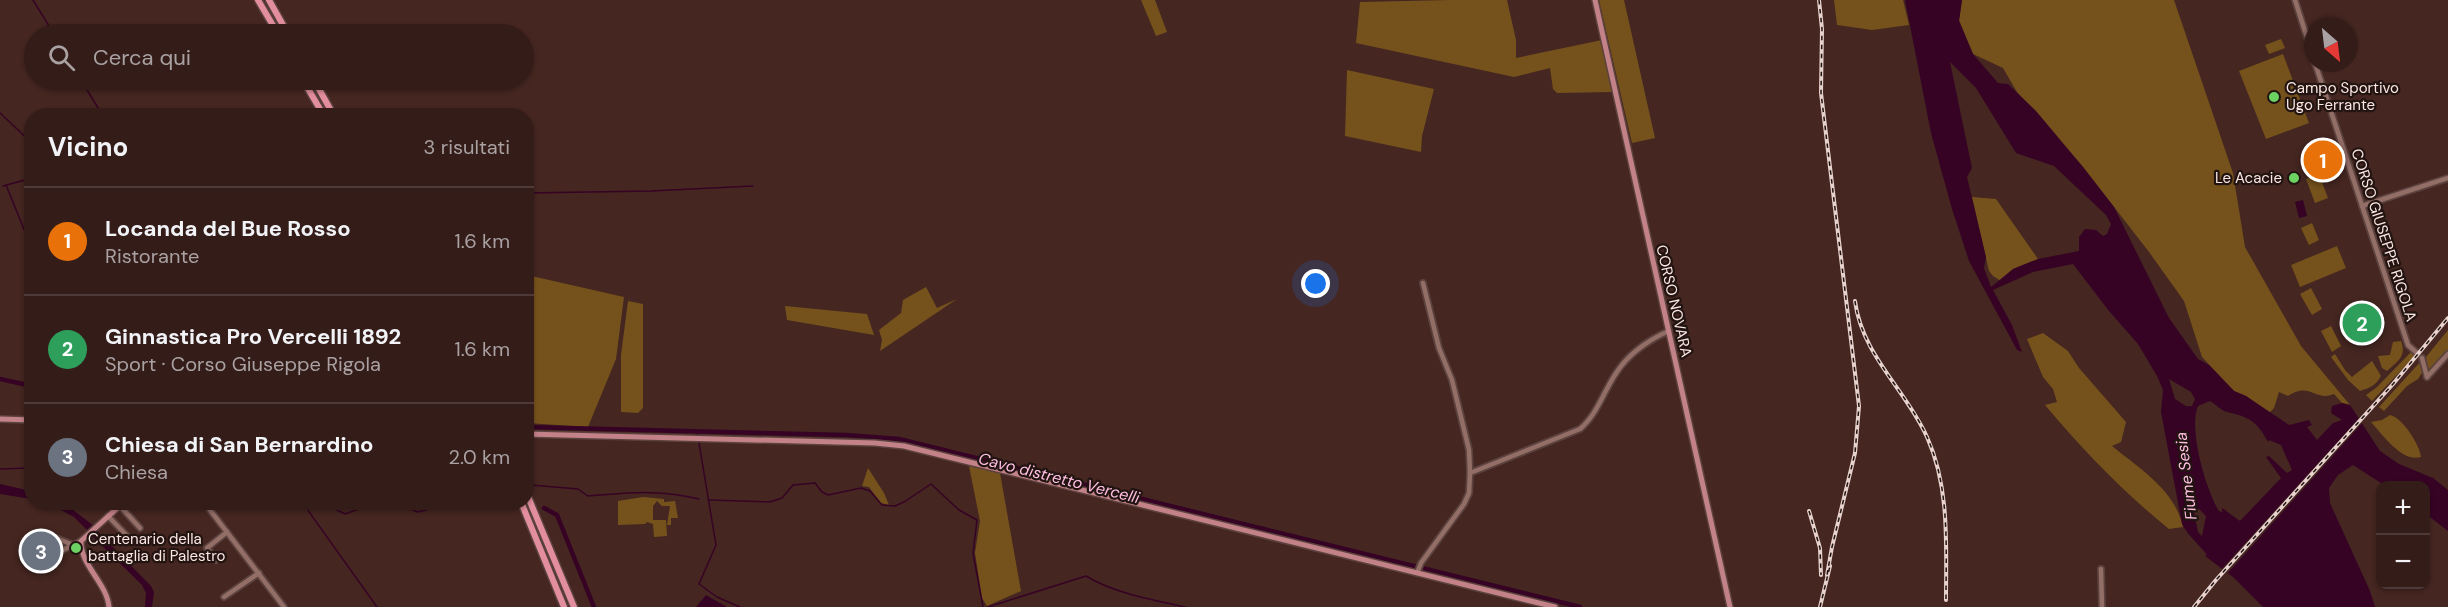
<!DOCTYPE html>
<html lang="it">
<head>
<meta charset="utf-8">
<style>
  :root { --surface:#341c19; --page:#3c2522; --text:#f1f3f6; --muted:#a9a1a2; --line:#4e3a38; --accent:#0b8043 }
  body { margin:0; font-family:"DM Sans",sans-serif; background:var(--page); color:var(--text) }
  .controls { position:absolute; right:18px; bottom:18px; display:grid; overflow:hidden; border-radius:12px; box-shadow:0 2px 4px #0004 }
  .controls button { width:54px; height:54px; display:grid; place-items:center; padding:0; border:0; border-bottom:2px solid var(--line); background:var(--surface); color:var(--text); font:30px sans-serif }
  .compass { position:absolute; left:2304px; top:18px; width:54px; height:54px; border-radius:50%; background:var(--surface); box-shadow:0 2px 4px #0004; rotate:152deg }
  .you { position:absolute; left:1316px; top:284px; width:21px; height:21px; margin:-15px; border:4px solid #fff; border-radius:50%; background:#1a73e8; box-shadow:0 0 0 9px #1a73e833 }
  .badge { display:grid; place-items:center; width:39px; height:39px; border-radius:50%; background:var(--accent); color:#fff; font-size:20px; font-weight:700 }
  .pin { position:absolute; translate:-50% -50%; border:3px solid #fff; box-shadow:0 2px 6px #0006 }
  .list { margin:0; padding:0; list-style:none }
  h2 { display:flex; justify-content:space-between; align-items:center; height:78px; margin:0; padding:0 24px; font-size:26px }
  h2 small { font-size:20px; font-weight:400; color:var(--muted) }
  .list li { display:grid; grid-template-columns:39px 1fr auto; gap:18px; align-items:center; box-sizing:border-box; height:108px; padding:0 24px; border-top:2px solid var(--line) }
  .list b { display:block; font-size:22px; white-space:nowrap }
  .list p { margin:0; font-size:20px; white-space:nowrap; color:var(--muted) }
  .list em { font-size:20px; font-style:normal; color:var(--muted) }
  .icon { flex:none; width:33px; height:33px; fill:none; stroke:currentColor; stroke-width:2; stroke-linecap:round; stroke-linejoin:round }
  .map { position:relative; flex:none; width:2448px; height:607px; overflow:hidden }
  .search { position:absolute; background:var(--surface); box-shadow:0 2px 4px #0004; left:24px; top:24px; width:510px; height:66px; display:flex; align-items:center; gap:15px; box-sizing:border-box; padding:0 21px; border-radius:33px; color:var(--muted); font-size:22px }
  .panel { position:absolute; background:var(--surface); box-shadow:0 2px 4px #0004; left:24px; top:108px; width:510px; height:402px; border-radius:24px }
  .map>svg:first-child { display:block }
  .green { fill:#75521c }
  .water { fill:#360325; fill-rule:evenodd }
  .pier { fill:#452621 }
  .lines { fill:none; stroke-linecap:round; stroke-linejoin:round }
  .stream { stroke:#360325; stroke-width:1.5 }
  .canal { stroke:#360325; stroke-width:4.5 }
  .minor-casing { stroke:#5c423e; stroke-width:8 }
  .major-casing { stroke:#5c423e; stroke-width:8 }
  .highway-casing { stroke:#5c423e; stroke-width:9 }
  .minor { stroke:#936e67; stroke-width:4.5 }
  .major { stroke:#c38188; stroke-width:5 }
  .highway { stroke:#e38e9e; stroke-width:6 }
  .rail-casing { stroke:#e8d2ce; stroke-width:4 }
  .rail { stroke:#221411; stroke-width:1.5; stroke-dasharray:4.5; stroke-linecap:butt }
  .poi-dot { fill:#6cd362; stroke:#221411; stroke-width:2 }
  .labels { text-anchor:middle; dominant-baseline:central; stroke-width:4.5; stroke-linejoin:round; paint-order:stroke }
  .poi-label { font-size:15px; fill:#fbe6e2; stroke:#221411; text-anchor:start }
  .street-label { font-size:15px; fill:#fbe6e2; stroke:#221411 }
  .water-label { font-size:16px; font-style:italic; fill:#febee1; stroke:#221411 }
</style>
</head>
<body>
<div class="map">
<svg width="2448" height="607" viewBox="0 0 2448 607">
  <rect width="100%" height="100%" fill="#452621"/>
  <g class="green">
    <polygon points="1141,0 1155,0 1167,32 1156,36"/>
    <polygon points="1450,0 1507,0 1516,40 1516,58 1602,40 1612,92 1557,93 1553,89 1550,68 1514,77 1356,43 1360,2"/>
    <polygon points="1599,0 1624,0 1655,138 1632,143"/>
    <polygon points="1834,0 1903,0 1909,25 1872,30 1837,25"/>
    <path d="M1962,0H2174L2233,173L2245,247L2301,346L2350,405L2342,403L2334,394C2315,402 2310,381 2288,396L2279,392L2274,408L2269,413L2246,396L2234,391L2202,357L2184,301L2149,252L2083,167L2017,92L2003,68L1973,54L1959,20Z"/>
    <polygon points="2281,39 2285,48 2269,54 2265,45"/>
    <polygon points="2283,54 2309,123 2266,139 2239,71"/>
    <polygon points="1347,70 1434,89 1422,136 1421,152 1345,136"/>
    <polygon points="2319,174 2328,198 2315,203 2306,179"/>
    <polygon points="1972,197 1996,199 2038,259 2013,269 2001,281 1993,276 1989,271"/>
    <polygon points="2312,223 2319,240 2309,245 2301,228"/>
    <polygon points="2337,246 2346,268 2300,287 2291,265"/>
    <polygon points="527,275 624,297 616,359 588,427 527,423"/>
    <polygon points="926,287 937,308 957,299 880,351 882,340 879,330 901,313 903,300"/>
    <polygon points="2311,288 2322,309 2312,315 2300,294"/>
    <polygon points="628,301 643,304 643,408 638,413 621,412 621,355"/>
    <polygon points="785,306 867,314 874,335 787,320"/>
    <polygon points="2374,313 2379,325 2368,328 2367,324 2350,330 2351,334 2348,335 2344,323"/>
    <polygon points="2331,326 2341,346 2332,352 2321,331"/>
    <polygon points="2448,330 2448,350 2428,373 2426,357"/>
    <path d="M2043,333L2068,351L2079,368L2126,422L2121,442L2112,446C2140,469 2175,490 2183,527L2169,529C2123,492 2083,450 2045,405L2057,402L2053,389L2043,377L2027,339Z"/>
    <path d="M2401,341C2407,356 2398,361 2387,371L2382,368L2378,356L2390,355L2393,342Z"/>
    <polygon points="2411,352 2415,356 2372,401 2366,395 2376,388"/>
    <path d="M2335,354L2345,370L2352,377L2372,361L2381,376C2376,385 2370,388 2360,391L2348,380L2331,357Z"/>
    <polygon points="2422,360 2423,371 2418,379 2407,386 2384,411 2379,407"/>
    <path d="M2390,415C2402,417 2420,445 2421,457C2402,463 2382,434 2371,422L2382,420Z"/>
    <polygon points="969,466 1000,473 1021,591 987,606 982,598 975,553 980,521"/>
    <polygon points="868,468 884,493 889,505 881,503 869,487 862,486"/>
    <polygon points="643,497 664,499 664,502 675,501 678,518 671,518 671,525 667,525 670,506 662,506 657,501 653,506 653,520 666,520 667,536 654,537 653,524 647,522 645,524 618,525 618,501"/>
  </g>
  <g class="water">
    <path d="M1905,0H1962L1959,21L1973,54L1998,83L2008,84L2036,111L2083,167L2114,207L2169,318L2198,359L2209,365L2234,391L2246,396L2289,425L2309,420L2312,425L2307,427L2317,440L2333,423L2342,420L2331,413L2332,406L2342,403L2350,405L2380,451L2399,464L2433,478L2448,490V531L2426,514V486L2384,485L2353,465L2338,475L2329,488L2330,503L2370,591L2375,607H2263L2233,577L2205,556L2207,555C2200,545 2188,536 2182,524L2161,412L2163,390L2157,376L2138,344L2109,311L2073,264L2033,272L1993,290L2012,325L2022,352L2017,350L1969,261L1952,209L1931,133ZM1950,62L1976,88L2016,153L2054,166L2106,215L2111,224L2107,234L2103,236L2096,230L2085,229L2079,237V251L2038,259L2013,269L1991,287L1984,268L1986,257L1967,177L1972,168ZM2169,379L2191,392L2195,399L2192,406H2186L2175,399ZM2210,401C2215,404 2222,411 2227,412C2249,417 2257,421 2268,442L2269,440L2281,445L2292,470L2287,473L2269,456L2266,457L2281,478L2240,521L2222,508V512L2219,511C2206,490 2188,429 2198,406ZM2197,509H2199L2206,516L2202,536L2198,532L2194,512Z"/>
    <polygon points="2303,200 2307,216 2299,218 2295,202"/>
    <polygon points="0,484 31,491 31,499 0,494"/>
    <polygon points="48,503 64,503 94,526 88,531 74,517"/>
    <polygon points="96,530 151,586 154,592 152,607 145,607 146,593 142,585 91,535"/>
    <polygon points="706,595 727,607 696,607"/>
  </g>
  <polygon class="pier" points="2361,416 2364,421 2226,575 2220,571"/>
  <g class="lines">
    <g class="stream">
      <polyline points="33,0 54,34"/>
      <polyline points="81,80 103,116"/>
      <polyline points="0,113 32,143"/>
      <polyline points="6,185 32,249"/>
      <polyline points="3,186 32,178"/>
      <polyline points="526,193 651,191 753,186"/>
      <polyline points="697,431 716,545 699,584 717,597 740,607"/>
      <polyline points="0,469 29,468 32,465"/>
      <path d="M531,485L578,489L588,496C628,493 660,489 699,499"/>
      <polyline points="709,500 770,502 782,498 793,485 815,483 822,492 828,495 861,488 870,491 882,505 895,506 904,502 931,484 959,510 977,520 973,553 983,607"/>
      <polyline points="302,502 377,607"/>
      <polyline points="321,502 345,514 378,502"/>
      <polyline points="406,502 410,509 418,512 457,502"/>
      <path d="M988,607L1086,576C1114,593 1152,600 1185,607"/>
    </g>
    <g class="canal">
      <polyline points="0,379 32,386"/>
      <polyline points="526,427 846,435 899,439 1580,607"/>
      <polyline points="544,508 557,515 594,607"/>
    </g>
    <defs>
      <g id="minor">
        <polyline points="2295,0 2313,56"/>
        <polyline points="2315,63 2408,345 2417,353"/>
        <polyline points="2362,206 2448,178"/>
        <polyline points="2422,358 2427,377"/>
        <polyline points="2427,377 2448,354"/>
        <path d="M1470,473L1580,429C1600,412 1605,385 1622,365C1633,351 1652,338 1669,331"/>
        <polyline points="204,502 284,607"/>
        <polyline points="120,506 140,528"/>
        <polyline points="108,516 129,538"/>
        <polyline points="46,534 73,545"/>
        <polyline points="49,557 81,541"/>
        <polyline points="216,560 207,548 227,532"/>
        <polyline points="2101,569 2102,607"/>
        <polyline points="1417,573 1421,563 1464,504 1469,493 1470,473 1469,450 1452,380 1439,348 1423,283"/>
        <polyline points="224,597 259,573"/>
      </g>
      <g id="major">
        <polyline points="1595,0 1730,607"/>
        <polyline points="0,419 32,420"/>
        <polyline points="526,434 875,443 904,446 1555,607"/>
        <path d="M109,607C107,583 80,565 81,541L124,502"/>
      </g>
      <g id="highway">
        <polyline points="258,0 278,34"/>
        <polyline points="269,0 288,34"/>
        <polyline points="303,80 324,116"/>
        <polyline points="314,80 334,116"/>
        <polyline points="526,492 574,607"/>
        <polyline points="521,502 564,607"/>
      </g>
    </defs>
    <use href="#minor" class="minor-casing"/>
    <use href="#major" class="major-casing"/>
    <use href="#highway" class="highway-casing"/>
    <use href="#minor" class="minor"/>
    <use href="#major" class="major"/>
    <use href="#highway" class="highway"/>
    <defs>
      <g id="rail">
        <polyline points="1819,0 1822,29 1821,93 1859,406 1855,453 1832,547 1827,575"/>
        <path d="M1855,301C1862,355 1906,390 1927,437C1950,488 1946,546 1946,600"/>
        <polyline points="1809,511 1820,548 1821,575"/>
        <polyline points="1820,607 1830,566"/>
        <polyline points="2194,607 2216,580 2393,384 2448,318"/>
      </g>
    </defs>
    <use href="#rail" class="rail-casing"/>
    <use href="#rail" class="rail"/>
  </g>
  <g class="poi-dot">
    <circle cx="2274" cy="97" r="6"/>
    <circle cx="2294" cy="178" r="6"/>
    <circle cx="76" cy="548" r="6"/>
  </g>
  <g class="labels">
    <g class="poi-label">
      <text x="2286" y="88">Campo Sportivo<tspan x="2286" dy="17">Ugo Ferrante</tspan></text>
      <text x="2282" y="178" text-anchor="end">Le Acacie</text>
      <text x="88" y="539">Centenario della<tspan x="88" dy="17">battaglia di Palestro</tspan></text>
    </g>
    <g class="street-label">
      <text transform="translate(2384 235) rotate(72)">CORSO GIUSEPPE RIGOLA</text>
      <text transform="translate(1674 301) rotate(77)">CORSO NOVARA</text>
    </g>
    <g class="water-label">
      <text transform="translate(2186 476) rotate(-97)">Fiume Sesia</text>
      <text transform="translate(1059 478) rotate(14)">Cavo distretto Vercelli</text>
    </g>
  </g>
</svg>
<div class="controls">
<button>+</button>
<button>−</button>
</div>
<svg class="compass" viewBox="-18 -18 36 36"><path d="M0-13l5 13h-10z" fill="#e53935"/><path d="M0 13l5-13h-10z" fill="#a9a1a2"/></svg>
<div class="you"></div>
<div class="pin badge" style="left:2323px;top:160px;background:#e8710a">1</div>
<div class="pin badge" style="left:2362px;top:323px;background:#2e9e5b">2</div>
<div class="pin badge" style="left:41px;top:551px;background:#6b7280">3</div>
<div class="search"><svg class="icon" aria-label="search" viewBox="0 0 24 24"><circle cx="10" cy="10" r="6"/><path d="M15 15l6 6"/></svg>Cerca qui</div>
<section class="panel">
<h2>Vicino<small>3 risultati</small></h2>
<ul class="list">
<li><span class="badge" style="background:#e8710a">1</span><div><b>Locanda del Bue Rosso</b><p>Ristorante</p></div><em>1.6 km</em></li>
<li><span class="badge" style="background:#2e9e5b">2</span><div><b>Ginnastica Pro Vercelli 1892</b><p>Sport · Corso Giuseppe Rigola</p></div><em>1.6 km</em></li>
<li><span class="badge" style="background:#6b7280">3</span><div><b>Chiesa di San Bernardino</b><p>Chiesa</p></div><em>2.0 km</em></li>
</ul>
</section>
</div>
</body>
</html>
